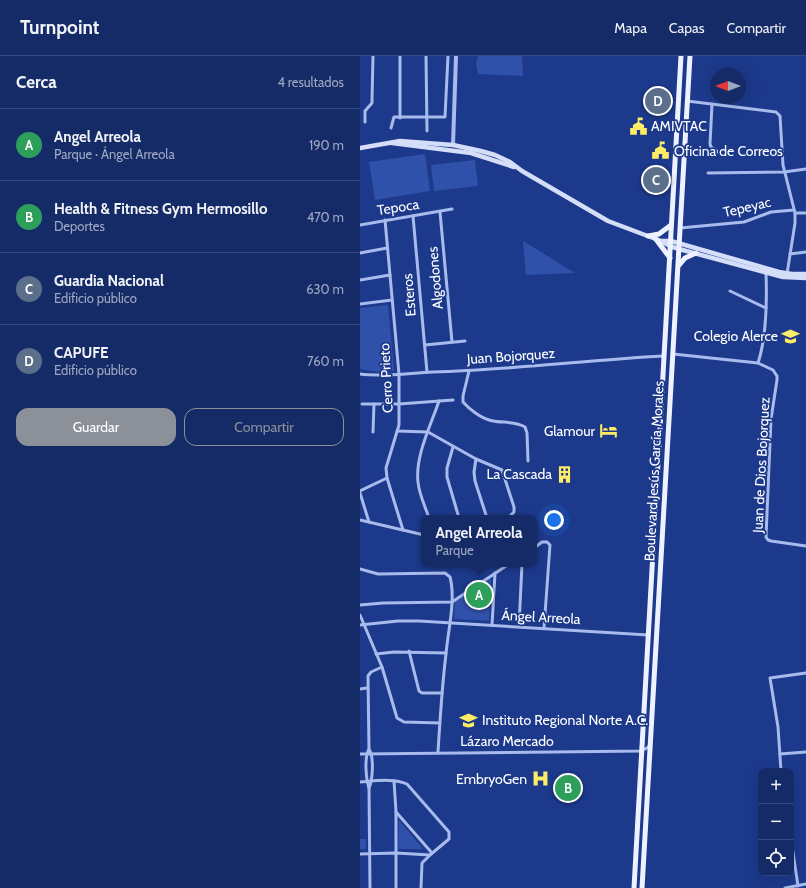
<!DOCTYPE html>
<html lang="es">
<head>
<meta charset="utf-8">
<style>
  :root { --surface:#152b68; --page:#1e336e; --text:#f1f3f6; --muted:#9da7c0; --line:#34477c; --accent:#8c9099 }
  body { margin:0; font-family:Cabin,sans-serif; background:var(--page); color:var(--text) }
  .controls { position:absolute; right:12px; bottom:12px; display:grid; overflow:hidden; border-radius:8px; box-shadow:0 4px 16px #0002 }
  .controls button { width:36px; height:36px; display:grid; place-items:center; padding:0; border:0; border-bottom:1px solid var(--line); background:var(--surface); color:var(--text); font:20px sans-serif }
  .compass { position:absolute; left:350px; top:12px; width:36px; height:36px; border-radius:50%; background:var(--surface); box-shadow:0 4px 16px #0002; rotate:270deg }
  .you { position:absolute; left:194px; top:464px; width:14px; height:14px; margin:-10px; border:3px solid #fff; border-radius:50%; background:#1a73e8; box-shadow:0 0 0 6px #1a73e833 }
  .badge { display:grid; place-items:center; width:26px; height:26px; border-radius:50%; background:var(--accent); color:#fff; font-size:13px; font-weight:700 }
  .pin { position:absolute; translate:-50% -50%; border:2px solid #fff; box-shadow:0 1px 4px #0006 }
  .popup { position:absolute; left:61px; top:459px; width:116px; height:52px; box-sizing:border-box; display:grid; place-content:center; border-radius:8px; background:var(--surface); filter:drop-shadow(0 1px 3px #0005); font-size:13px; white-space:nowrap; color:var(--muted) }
  .popup b { font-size:15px; color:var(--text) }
  .popup::after { content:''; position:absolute; left:50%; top:100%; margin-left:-8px; border:8px solid transparent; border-top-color:var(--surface) }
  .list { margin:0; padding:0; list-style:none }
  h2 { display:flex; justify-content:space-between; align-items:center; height:52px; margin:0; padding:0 16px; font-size:17px }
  h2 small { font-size:13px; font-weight:400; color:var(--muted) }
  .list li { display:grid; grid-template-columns:26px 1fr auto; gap:12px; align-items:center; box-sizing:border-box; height:72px; padding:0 16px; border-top:1px solid var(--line) }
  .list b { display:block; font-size:15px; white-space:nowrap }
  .list p { margin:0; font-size:13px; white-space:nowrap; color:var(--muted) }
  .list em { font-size:13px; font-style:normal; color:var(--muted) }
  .actions { display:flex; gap:8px; padding:12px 16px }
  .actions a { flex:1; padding:9px 0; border:1px solid var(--accent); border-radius:12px; text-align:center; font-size:14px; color:var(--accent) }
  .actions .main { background:var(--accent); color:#fff }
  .icon { flex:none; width:22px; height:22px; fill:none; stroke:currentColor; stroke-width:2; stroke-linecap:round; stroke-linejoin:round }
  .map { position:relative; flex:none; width:446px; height:832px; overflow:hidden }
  header { display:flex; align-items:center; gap:24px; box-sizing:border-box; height:56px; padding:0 20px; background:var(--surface); border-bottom:1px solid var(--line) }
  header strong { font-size:19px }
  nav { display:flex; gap:22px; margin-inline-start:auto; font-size:14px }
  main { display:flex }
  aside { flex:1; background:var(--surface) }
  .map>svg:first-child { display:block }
  .green { fill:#3051a9 }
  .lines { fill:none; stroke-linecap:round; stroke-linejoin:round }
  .minor { stroke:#a8bbec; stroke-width:3 }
  .tertiary { stroke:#a8bbec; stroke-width:4 }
  .secondary { stroke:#d4def9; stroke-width:4.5 }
  .primary { stroke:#eef1ff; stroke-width:5 }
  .labels { text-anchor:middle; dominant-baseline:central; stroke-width:3.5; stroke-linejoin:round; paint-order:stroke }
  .poi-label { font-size:14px; fill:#fff; stroke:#1c398b; text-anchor:end }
  .street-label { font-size:14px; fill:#fff; stroke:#1c398b }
</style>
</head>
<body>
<header>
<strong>Turnpoint</strong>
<nav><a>Mapa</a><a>Capas</a><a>Compartir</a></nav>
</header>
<main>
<aside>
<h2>Cerca<small>4 resultados</small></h2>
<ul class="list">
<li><span class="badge" style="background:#2e9e5b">A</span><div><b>Angel Arreola</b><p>Parque · Ángel Arreola</p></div><em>190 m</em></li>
<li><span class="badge" style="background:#2e9e5b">B</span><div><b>Health &amp; Fitness Gym Hermosillo</b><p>Deportes</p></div><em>470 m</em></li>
<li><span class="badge" style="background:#5c6f8a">C</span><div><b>Guardia Nacional</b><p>Edificio público</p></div><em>630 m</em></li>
<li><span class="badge" style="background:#5c6f8a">D</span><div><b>CAPUFE</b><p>Edificio público</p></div><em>760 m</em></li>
</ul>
<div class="actions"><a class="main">Guardar</a><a>Compartir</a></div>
</aside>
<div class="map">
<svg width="446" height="832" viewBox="0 0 446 832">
  <rect width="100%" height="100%" fill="#1c398b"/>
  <g class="green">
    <polygon points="118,0 162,0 163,20 118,18 116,7"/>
    <polygon points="65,98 70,135 15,144 9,106"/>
    <polygon points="115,104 118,130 74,135 71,109"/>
    <polygon points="163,185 215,217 166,219"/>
    <polygon points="28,249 34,315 17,316 0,313 0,252"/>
    <polygon points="131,522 129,565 94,563 95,546"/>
    <polygon points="39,764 63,793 38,793"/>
    <rect x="0" y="783" width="6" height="10"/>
  </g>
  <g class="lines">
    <g class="minor">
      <polyline points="40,0 40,62"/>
      <polyline points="66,0 67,75"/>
      <polyline points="327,45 416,56 420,60 423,109 435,157 435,167 427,218"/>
      <polyline points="352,48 350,88 351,91 358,96"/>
      <polyline points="5,66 5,55 12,47 12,44 13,0"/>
      <polyline points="31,72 34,61 85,61 88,0"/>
      <polyline points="348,117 424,116 446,113"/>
      <polyline points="80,156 92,286"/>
      <polyline points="435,157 446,157"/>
      <polyline points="53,160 67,316"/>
      <polyline points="25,164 39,318 39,369 26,412 27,422 43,474"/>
      <polyline points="0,169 92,153"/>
      <polyline points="320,172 384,166 411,156 434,154"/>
      <polyline points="0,197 27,192"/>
      <polyline points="430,198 446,196"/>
      <polyline points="0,224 30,219"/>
      <polyline points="370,235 406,252"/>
      <polyline points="0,248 32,244"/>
      <polyline points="65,289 105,285"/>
      <polyline points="313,298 398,307 413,314 417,320 417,324 411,363 406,481 408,484 411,485 446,490"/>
      <path d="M398,307C407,280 407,245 406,216"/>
      <path d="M109,315L103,340V346C110,354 122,363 133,365C143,367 156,365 165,371L167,377L168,405"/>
      <path d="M0,318C24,321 49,317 73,316C150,314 227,304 303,300"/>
      <polyline points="2,348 39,348 93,344"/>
      <polyline points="37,375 68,376 116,403 142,414 154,451 154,456 148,462"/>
      <polyline points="13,376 14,348"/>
      <polyline points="93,391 87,412 87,421 99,462"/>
      <polyline points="116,403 114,416 115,425 127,462"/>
      <polyline points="0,435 27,422"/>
      <polyline points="0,437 9,466"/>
      <path d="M69,462C65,450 59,438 58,426C55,400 71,369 79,345"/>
      <polyline points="0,464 64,479"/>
      <polyline points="174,492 182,486 187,486 190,489 184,572"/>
      <path d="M0,513L18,518L85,517L90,521C96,544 88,574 86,598C82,630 80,663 78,696"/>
      <polyline points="0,549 23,547 92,546 149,508"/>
      <polyline points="0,559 22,611 37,662 44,666 80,667"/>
      <polyline points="0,569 38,565 59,565 288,579"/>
      <polyline points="132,569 135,517"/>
      <polyline points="159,570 162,508"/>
      <polyline points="49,595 59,635 62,637 82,637"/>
      <polyline points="16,598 34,596 86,597"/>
      <polyline points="0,633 7,632"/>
      <path d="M9,693C14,701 13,723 9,732L10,832"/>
      <polyline points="0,698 281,695 287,692 290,689"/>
      <polyline points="420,698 446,696"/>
      <polyline points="421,715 418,671 410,622 446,617"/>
      <polyline points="34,725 36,756 36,832"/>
      <path d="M0,726C15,725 34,722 47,728L89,776V783L70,799L62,807L61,832"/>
      <path d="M9,732C6,723 4,702 9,693L8,620L11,616L22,611"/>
      <polyline points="36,756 72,797"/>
      <polyline points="431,783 438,830"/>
      <polyline points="0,798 36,797 70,799"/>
      <polyline points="425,832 446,828"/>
    </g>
    <polyline class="tertiary" points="93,89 96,0"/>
    <g class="secondary">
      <polyline points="32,87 111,97 154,111"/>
      <polyline points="0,92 40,85 93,89 121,95 135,99 150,106 162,115 248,165 301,185 310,190 319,193 423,221 446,222"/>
      <polyline points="301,185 311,185 419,216 432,218 446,218"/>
    </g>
    <g class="primary">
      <polyline points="288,180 299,178 311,169"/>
      <polyline points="295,182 310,202"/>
      <polyline points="319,209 325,202 336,197"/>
      <polyline points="274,832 321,0"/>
      <polyline points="282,832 330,0"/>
    </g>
  </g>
  <defs>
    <symbol id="civic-bare" viewBox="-9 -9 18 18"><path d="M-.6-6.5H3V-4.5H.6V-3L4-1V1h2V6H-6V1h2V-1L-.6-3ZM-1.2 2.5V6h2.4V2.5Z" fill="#fdec66" stroke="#1c398b" stroke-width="2.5" paint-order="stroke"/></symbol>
    <symbol id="school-bare" viewBox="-9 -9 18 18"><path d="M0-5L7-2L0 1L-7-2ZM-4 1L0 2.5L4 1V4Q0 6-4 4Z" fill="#fdec66" stroke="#1c398b" stroke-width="2.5" paint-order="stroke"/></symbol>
    <symbol id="hotel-bare" viewBox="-9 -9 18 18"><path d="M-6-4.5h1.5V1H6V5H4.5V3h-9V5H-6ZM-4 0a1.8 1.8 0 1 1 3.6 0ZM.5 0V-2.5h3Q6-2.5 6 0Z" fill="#fdec66" stroke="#1c398b" stroke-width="2.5" paint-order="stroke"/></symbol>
    <symbol id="building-bare" viewBox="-9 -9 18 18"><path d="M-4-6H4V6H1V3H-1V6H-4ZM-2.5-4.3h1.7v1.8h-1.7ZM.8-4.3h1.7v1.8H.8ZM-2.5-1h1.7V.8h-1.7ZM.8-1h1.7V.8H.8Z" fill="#fdec66" stroke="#1c398b" stroke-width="2.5" paint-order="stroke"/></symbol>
    <symbol id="hospital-bare" viewBox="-9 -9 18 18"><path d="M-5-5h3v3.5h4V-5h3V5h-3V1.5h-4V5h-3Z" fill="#fdec66" stroke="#1c398b" stroke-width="2.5" paint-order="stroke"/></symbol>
  </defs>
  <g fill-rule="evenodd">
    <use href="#civic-bare" x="266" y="58" width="25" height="25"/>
    <use href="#civic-bare" x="288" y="82" width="25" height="25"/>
    <use href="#school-bare" x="418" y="268" width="25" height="25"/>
    <use href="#hotel-bare" x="236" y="362" width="25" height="25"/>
    <use href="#building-bare" x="192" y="406" width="25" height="25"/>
    <use href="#school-bare" x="96" y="652" width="25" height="25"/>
    <use href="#hospital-bare" x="168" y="710" width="25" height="25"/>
  </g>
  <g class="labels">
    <g class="poi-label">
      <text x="291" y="70" text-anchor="start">AMIVTAC</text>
      <text x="314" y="95" text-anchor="start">Oficina de Correos</text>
      <text x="418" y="280">Colegio Alerce</text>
      <text x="235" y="375">Glamour</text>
      <text x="192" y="418">La Cascada</text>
      <text x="122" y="664" text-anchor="start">Instituto Regional Norte A.C.</text>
      <text x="167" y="723">EmbryoGen</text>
    </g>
    <g class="street-label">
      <text transform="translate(38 151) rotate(-9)">Tepoca</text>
      <text transform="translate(387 151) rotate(-13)">Tepeyac</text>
      <text transform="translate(75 222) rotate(-95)">Algodones</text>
      <text transform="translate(49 239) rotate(-95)">Esteros</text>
      <text transform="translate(151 300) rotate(-4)">Juan Bojorquez</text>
      <text transform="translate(26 322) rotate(-93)">Cerro Prieto</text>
      <text transform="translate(401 409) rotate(-87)">Juan de Dios Bojorquez</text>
      <text transform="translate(294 415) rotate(-87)">Boulevard Jesús García Morales</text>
      <text transform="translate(181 561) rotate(3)">Ángel Arreola</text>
      <text x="147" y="685">Lázaro Mercado</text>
    </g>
  </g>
</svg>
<div class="controls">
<button>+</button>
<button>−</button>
<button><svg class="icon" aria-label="locate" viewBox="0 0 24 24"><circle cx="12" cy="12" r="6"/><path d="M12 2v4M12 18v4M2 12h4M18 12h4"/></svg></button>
</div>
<svg class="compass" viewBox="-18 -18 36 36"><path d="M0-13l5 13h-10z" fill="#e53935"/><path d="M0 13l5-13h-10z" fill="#9da7c0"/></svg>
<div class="you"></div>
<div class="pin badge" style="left:119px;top:539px;background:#2e9e5b">A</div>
<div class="popup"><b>Angel Arreola</b>Parque</div>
<div class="pin badge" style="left:208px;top:732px;background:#2e9e5b">B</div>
<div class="pin badge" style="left:296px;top:124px;background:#5c6f8a">C</div>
<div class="pin badge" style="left:298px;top:45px;background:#5c6f8a">D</div>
</div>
</main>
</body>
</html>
